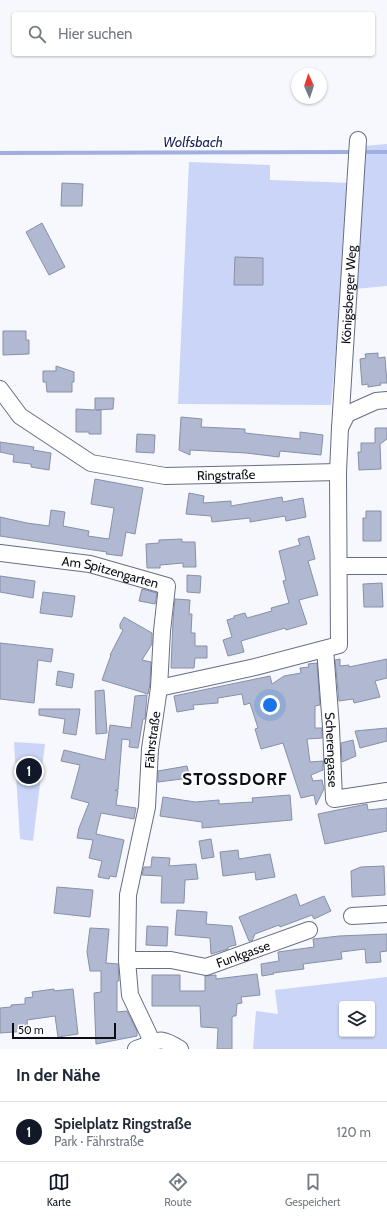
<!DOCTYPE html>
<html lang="de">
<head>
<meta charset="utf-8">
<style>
  :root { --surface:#fff; --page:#f2f2f3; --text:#1f2937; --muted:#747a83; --line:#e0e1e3; --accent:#111827 }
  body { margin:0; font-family:Cabin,sans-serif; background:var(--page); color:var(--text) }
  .controls { position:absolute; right:12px; bottom:12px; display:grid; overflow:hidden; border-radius:4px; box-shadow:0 1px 3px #0004 }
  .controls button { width:36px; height:36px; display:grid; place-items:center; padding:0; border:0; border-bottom:1px solid var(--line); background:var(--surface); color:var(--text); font:20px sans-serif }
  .compass { position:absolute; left:291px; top:68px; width:36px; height:36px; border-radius:50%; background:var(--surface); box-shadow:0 1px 3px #0004; rotate:357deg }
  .scale { position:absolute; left:12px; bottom:10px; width:104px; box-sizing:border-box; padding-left:4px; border:2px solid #0a0d15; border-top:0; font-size:11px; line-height:14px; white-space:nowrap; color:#0a0d15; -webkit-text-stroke:3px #fff; paint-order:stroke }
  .you { position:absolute; left:270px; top:705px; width:14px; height:14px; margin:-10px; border:3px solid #fff; border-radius:50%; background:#1a73e8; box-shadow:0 0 0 6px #1a73e833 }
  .badge { display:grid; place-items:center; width:26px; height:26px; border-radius:50%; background:var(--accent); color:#fff; font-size:13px; font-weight:700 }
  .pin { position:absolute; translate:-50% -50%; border:2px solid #fff; box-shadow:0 1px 4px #0006 }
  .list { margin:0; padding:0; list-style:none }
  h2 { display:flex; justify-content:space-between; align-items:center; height:52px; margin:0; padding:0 16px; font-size:17px }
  h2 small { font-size:13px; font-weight:400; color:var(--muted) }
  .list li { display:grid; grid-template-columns:26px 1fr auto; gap:12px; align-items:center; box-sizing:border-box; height:60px; padding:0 16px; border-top:1px solid var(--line) }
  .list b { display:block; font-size:15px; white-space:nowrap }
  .list p { margin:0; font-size:13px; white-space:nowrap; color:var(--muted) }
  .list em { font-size:13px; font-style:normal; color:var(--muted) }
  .icon { flex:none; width:22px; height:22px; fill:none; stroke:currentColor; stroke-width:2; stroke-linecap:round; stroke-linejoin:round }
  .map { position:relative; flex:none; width:387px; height:1049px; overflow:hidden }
  .search { position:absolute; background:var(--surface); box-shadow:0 1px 3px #0004; left:12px; right:12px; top:12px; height:44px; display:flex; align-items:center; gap:10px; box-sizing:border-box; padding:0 14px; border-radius:4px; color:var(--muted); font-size:15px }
  .sheet { height:112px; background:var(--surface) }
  nav { display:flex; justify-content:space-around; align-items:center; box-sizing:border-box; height:56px; border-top:1px solid var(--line); background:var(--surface); font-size:11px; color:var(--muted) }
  nav a { display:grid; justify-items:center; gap:2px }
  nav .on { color:var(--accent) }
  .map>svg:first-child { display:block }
  .green { fill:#cad5f7; fill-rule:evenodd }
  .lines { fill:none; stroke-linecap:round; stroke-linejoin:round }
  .stream { stroke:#a0afe0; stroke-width:4 }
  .building { fill:#b0b9d1; stroke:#8890a7 }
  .street-casing { stroke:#676e84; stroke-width:18 }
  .street { stroke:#fff; stroke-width:16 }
  .labels { text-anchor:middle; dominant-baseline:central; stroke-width:3.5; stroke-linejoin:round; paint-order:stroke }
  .street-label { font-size:13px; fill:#0a0d15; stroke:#fff }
  .water-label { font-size:14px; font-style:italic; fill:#18215b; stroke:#fff }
  .district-label { font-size:17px; font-weight:bold; letter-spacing:1px; fill:#0a0d15; stroke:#fff }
</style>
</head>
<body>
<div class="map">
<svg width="387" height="1049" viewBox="0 0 387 1049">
  <rect width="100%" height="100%" fill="#f6f8fd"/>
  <g class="green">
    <polygon points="387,144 387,286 354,289 364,146"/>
    <polygon points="189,162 270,165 270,180 351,183 331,405 178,404"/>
    <polygon points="14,742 45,744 33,841 20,839"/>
    <path d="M387,977V1049H253L256,1011L278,1014L275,990ZM342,1004H372V1034H342Z"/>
  </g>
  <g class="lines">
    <g class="stream">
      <polyline points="361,152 387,152"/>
      <polyline points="0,153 355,152"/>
    </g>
  </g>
  <g class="building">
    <polygon points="62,183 83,184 82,206 61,206"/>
    <polygon points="42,223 65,267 49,275 26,232"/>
    <polygon points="235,257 263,258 263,285 234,285"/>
    <polygon points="3,331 26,331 26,340 29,340 29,354 3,355"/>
    <polygon points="378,353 378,358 385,357 387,383 380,383 381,385 368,387 368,384 362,385 360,359 366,358 365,354"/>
    <polygon points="56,366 74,372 74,382 72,382 72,392 47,392 46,382 43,382 43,371 56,371"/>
    <polygon points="95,398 114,398 113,409 96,410 101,410 101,434 89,434 89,432 76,432 76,409 95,410"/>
    <polygon points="181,417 202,419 201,427 245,429 245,433 300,439 300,432 323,435 321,455 280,451 279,457 246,453 190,450 190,455 179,450"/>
    <polygon points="375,428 387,428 387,439 380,444 381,469 359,470 358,452 361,452 361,443 375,443"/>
    <polygon points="137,434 155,435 154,453 136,452"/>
    <polygon points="0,442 34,447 33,450 51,453 49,470 31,467 31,464 13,462 14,455 0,452"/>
    <polygon points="95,479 143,488 135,534 126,532 122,556 106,554 107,552 0,536 0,517 27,523 49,526 51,510 65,512 63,526 89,531 88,536 109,539 114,508 91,504"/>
    <polygon points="189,493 204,496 203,503 231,501 231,506 282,497 283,502 303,498 306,517 286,521 285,516 250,522 250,518 212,522 211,516 186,514"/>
    <polygon points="366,511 381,511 381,541 363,541 363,518 366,518"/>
    <polygon points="309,536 315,559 308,561 318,595 299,600 307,624 286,630 285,628 241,641 244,652 228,656 223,640 232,637 227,620 234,618 234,616 245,613 247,618 272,611 271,608 289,603 283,581 286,580 279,551 300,545 298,539"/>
    <polygon points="182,539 182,542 195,542 196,567 183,567 183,563 160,565 160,568 147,568 146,544 159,543 159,540"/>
    <polygon points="187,575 201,576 200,593 187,592"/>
    <polygon points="0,576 35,581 33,598 0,592"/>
    <polygon points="382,583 383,607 364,607 363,584"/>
    <polygon points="142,589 157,593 155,604 139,601"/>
    <polygon points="43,592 75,596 72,617 40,613"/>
    <polygon points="175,599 190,600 189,614 192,614 191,633 195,633 195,646 207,646 207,658 195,658 194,668 171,668 173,620"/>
    <polygon points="124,617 152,633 152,644 142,660 151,662 150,684 148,694 102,680 111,655 110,655 123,630 120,628 120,624"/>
    <polygon points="0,643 53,649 51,662 38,660 34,703 0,699"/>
    <polygon points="340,659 340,666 349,665 349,667 387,659 387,678 375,681 380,697 354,703 353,699 339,701 335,660"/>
    <polygon points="317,663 320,705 315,706 315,728 322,728 322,738 307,739 310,762 323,761 323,770 311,775 313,781 322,780 324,789 316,805 314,795 301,798 283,743 261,749 255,729 258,728 250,703 244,705 242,694 218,698 218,703 193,705 194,709 177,712 174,696 270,676 272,684 284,676 301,673 300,668 309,667 308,664"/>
    <polygon points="58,671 74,674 72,688 56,685"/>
    <polygon points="104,690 107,733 96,734 95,691"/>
    <polygon points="147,695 145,719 143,719 138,748 129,747 130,740 122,739 118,790 115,790 118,791 116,805 136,808 134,819 101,813 96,834 124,840 116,877 110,876 109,879 98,877 102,861 89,858 93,840 77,838 79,828 89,803 71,798 80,765 61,761 64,750 105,760 110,725 131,728 135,696"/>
    <polygon points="39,709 80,709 76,735 63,733 65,719 39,715"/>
    <polygon points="387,728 387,741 360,748 355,731"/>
    <polygon points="353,740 356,756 342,762 341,743"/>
    <polygon points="187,766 190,778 158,782 158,771"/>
    <polygon points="290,795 292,820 202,828 202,822 160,816 163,797 195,802 219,800 219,804 253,802 252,798"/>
    <polygon points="367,804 368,810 387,808 387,831 325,844 318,814"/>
    <polygon points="211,839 214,857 202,859 199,841"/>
    <polygon points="238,850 239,859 270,854 275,877 256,880 255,872 223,876 220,852"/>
    <polygon points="152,857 170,858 169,866 196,864 198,879 185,880 184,903 161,903 162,876 142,875 144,867 151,867"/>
    <polygon points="384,866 385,895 352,897 351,871 361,867"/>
    <polygon points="57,887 93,890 90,917 54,913"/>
    <polygon points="296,894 300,906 324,896 331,911 314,919 312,915 280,927 279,925 255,934 252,941 249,941 239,917"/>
    <polygon points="177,910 207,912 206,924 232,926 236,945 228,947 228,949 211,954 210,938 175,935"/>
    <polygon points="147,926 168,927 167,946 146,945"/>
    <polygon points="90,928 109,929 106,963 118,964 119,981 117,981 117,1012 127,1011 137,1031 137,1036 96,1044 94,993 101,992 101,971 90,971 87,952"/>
    <polygon points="387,934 387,951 380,952 381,962 366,963 365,949 341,952 342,959 303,964 304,969 273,973 274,974 262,976 261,964 279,961 278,952 314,947 313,939 339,936"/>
    <polygon points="257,974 260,995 241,997 242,1003 237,1004 236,1016 233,1016 232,1018 232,1049 217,1049 218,1028 201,1027 200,1006 152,1006 152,975 180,975 180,991 205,991 205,976 216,975 216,979"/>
    <polygon points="54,989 54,991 73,989 78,1034 58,1037 55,1016 27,1020 28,1031 0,1033 0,1008 11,1007 11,1005 25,1004 25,998 33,997 32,992"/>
  </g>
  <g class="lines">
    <defs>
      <g id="street">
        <path id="s1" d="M0,389L20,416L91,463L165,476L338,472"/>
        <polyline points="340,428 347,414 376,401 387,400"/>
        <path id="s2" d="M0,553L90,564L167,586L162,631L159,688"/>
        <polyline points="339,566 387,566"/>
        <path id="s3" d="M325,649L331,727L334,799L387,791"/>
        <polyline points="352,916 387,914"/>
        <path id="s4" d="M127,960H171L206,967L309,930"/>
        <path d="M136,1049C159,1042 157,1034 180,1049"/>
        <path id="s5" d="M150,1049L149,1035L130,995L127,960L128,895L147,807L150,749L159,688L255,667L339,645L338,472L340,428L358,140"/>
      </g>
    </defs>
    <use href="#street" class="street-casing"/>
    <use href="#street" class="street"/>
  </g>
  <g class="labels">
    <g class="street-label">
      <text stroke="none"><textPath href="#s5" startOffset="904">Königsberger Weg</textPath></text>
      <text stroke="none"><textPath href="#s1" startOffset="255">Ringstraße</textPath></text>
      <text stroke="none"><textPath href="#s2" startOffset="112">Am Spitzengarten</textPath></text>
      <text stroke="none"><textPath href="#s5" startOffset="316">Fährstraße</textPath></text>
      <text stroke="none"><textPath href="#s3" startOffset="101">Scherengasse</textPath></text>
      <text stroke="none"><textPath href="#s4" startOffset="119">Funkgasse</textPath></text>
    </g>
    <g class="water-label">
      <text x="193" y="142">Wolfsbach</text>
    </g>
    <g class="district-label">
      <text x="235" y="779">STOSSDORF</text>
    </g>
  </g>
</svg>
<div class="controls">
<button><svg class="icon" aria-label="layers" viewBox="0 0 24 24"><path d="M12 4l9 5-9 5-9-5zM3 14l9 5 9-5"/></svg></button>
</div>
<svg class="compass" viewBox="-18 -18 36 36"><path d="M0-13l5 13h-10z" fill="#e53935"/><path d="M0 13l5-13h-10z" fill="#747a83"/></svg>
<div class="scale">50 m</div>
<div class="you"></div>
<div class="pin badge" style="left:29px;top:771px">1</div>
<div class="search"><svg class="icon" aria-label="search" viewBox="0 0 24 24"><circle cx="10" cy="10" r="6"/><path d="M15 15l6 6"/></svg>Hier suchen</div>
</div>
<section class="sheet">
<h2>In der Nähe<small></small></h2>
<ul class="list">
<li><span class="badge">1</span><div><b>Spielplatz Ringstraße</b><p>Park · Fährstraße</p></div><em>120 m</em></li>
</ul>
</section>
<nav>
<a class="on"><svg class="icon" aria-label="map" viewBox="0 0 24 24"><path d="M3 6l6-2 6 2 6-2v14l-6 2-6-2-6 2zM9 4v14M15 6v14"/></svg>Karte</a>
<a><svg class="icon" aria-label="directions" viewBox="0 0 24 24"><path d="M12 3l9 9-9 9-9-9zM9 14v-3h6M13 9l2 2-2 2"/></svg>Route</a>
<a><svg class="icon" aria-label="saved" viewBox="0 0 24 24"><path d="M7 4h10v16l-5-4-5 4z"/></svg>Gespeichert</a>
</nav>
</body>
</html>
